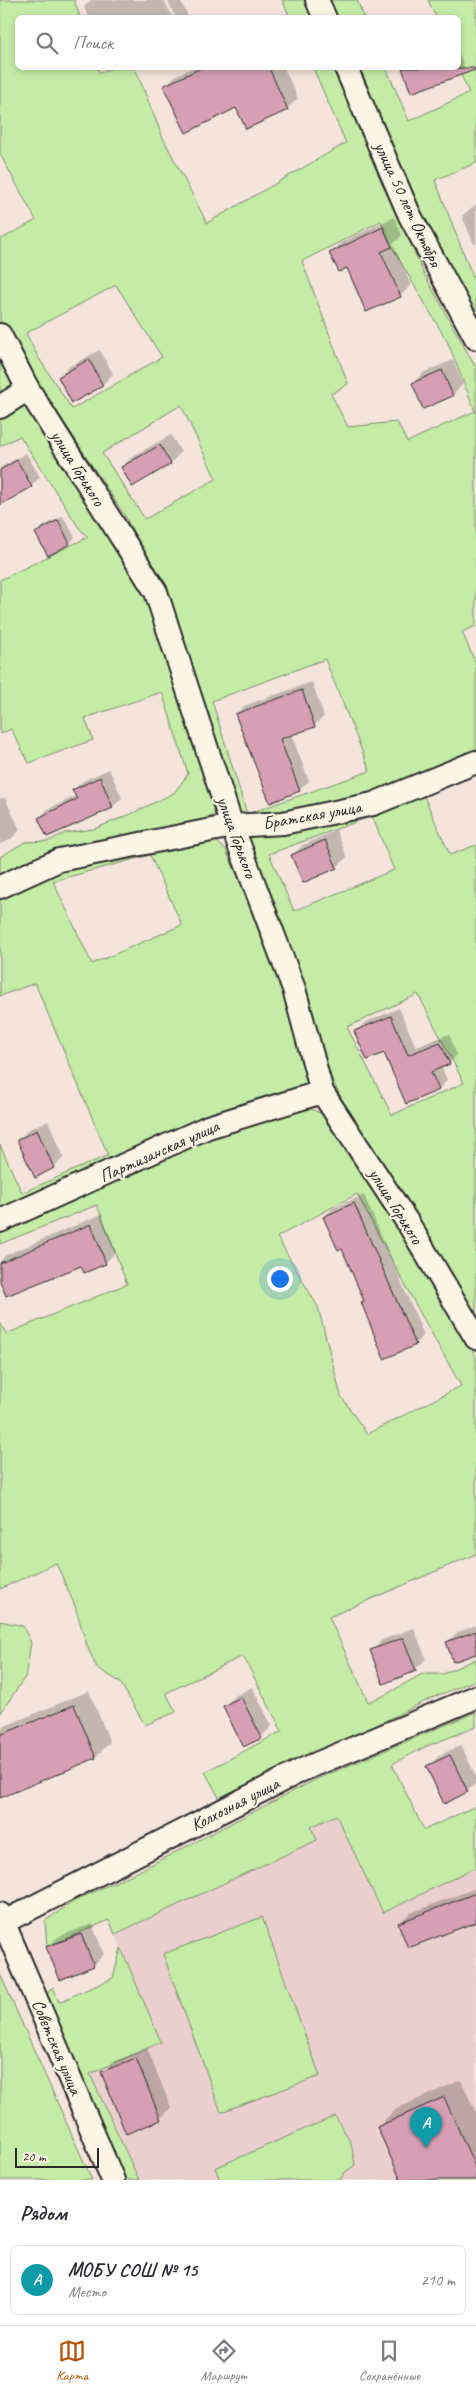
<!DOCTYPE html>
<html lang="ru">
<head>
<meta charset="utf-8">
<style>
  :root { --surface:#fff; --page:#f2f2f3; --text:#2b2b33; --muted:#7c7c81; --line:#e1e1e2; --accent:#b45309 }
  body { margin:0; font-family:Caveat,sans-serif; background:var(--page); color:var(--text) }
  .scale { position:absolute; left:15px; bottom:12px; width:84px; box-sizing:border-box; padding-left:5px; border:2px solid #2b2b2b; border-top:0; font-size:14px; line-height:18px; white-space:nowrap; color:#2b2b2b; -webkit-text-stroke:4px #fcf5e5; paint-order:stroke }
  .you { position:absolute; left:279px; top:1278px; width:18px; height:18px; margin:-12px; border:4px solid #fff; border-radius:50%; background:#1a73e8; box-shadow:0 0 0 8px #1a73e833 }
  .badge { display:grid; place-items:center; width:32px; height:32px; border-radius:50%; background:var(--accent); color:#fff; font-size:16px; font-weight:700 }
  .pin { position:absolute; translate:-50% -41px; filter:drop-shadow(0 1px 2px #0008) }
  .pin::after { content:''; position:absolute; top:26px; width:18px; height:15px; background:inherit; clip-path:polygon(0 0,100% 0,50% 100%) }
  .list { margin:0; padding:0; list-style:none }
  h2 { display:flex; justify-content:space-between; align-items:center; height:65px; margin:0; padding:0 20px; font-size:21px }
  h2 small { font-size:16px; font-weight:400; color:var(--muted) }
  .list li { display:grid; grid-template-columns:32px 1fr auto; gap:15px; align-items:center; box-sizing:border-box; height:70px; margin:0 10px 10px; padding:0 10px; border:1px solid var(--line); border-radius:8px }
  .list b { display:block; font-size:19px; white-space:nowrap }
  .list p { margin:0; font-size:16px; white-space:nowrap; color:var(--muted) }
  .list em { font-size:16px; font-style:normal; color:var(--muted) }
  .icon { flex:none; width:28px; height:28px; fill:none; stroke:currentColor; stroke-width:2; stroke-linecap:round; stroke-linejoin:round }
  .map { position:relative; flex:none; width:476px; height:2180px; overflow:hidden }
  .search { position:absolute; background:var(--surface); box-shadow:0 2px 8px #0003; left:15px; right:15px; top:15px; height:55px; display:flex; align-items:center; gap:12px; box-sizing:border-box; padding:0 18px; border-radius:8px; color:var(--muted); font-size:19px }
  .sheet { height:145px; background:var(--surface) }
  nav { display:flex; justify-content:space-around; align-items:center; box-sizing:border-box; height:70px; border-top:1px solid var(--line); background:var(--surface); font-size:14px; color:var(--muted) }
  nav a { display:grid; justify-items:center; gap:2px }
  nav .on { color:var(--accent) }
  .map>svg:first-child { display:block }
  .built { fill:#ebcfcf }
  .green { fill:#c4eca7; stroke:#788c69; fill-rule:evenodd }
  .shadow { fill:#0003 }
  .building { fill:#d69fb4; stroke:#2b2b2b }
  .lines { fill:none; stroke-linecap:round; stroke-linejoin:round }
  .street-casing { stroke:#2b2b2b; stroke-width:26 }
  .street { stroke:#fcf5e5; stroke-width:22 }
  .labels { text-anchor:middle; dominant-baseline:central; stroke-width:4; stroke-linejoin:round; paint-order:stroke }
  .street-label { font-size:18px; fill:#2b2b2b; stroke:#fcf5e5 }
</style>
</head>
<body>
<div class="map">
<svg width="476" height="2180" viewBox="0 0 476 2180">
  <rect width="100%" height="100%" fill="#f4e4db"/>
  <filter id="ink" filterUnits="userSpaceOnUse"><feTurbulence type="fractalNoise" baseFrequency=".02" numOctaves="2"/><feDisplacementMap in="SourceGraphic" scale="10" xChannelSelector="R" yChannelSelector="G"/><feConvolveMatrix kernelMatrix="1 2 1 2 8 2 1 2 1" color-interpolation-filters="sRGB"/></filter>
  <g filter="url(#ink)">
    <polygon class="built" points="337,1815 383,1913 476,1867 476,2180 139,2180 90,2073 160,2042 109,1920"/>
    <g class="green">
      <path d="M0,0H74L80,17L18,18V68H97L100,73L112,68H135L163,138L207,223L346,143L313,68H336L423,272L476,368V626L462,632L476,664V755L366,799L237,821L174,612L125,516L11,341L0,320V240L36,220L0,154ZM381,221L392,247L448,343L475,411L407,442L397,422L348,427L331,394L348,384L302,261ZM116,285L162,357L72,409L38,357L26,333ZM181,405L216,479L145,519L102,453ZM325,659L370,771L247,814L212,701Z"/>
      <polygon points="282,0 308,0 315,17 290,17"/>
      <polygon points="329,0 357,0 364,17 336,17"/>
      <polygon points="428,0 476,0 476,163 435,180 476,285 476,316 427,232 357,68 386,68 409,121 469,93 458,68 458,18 436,17"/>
      <polygon points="0,354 18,384 0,396"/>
      <polygon points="26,398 147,588 217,814 200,821 18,866 0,877 0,857 25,842 49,841 65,833 94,829 131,814 174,793 188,774 162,692 85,718 93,740 29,763 11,729 0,734 0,580 88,537 79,528 20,436 0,446 0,414"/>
      <path d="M476,769V775L424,796L450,855L476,845V1320L359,1135L331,1077L289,953L244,838L286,830ZM372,816L394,870L294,911L269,854ZM418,994L464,1083L392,1115L347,1027Z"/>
      <path d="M198,836L216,841L226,850L282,974L310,1073L308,1083L294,1093L0,1215V1145L22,1193L108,1155L35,983L0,996V892L26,879ZM150,855L182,925L92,964L53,881Z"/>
      <path d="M305,1106L326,1116L383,1198L464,1333L476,1357V1554L329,1617L368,1702L383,1696L422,1674H443L476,1659V1680L434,1697L221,1801L205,1772L282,1731L243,1656L166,1693L176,1712L145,1725L120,1682L97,1668L87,1646L75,1606L56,1563L0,1589V1322L6,1334L127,1284L97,1205L0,1244V1228L216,1132ZM357,1194L413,1300L461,1386L367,1434L341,1396L318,1307L277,1237Z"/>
      <polygon points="0,1621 23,1626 31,1643 25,1677 0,1714"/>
      <polygon points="476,1712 476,1727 427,1746 392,1764 424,1830 476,1806 476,1867 383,1913 336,1815 311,1827 317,1840 115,1934 109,1920 47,1947 45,1921 74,1901 137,1872 317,1779"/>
      <polygon points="262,1917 320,2076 221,2112 163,1954"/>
      <polygon points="121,1948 161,2042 90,2074 139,2180 114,2180 35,2008 53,1987 59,2002 113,1978"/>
      <polygon points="0,1974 92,2180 0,2180"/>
      <polygon points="335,2116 351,2143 355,2165 344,2173 340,2180 220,2180 215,2168"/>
    </g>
    <g class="shadow">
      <polygon points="91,0 164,0 173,18 89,18 84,7"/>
      <polygon points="167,0 180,0 189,18 176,18"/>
      <polygon points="458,51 464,66 453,77 412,92 403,68 458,68"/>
      <polygon points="192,68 284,68 298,98 287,109 247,127 237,106 164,87 175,76"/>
      <polygon points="476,204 476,244 474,244 462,216"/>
      <polygon points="394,217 402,235 393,244 411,285 400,296 348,266 331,253 342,242"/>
      <polygon points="100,350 113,374 102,385 73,401 59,377 70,366"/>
      <polygon points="453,360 463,384 453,395 424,407 413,383 424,372"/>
      <polygon points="171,435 181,452 171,463 132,485 122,467 133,456"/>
      <polygon points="26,453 40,477 31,486 0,504 0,468"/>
      <polygon points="63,516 75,537 70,543 48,554 37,533 42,527"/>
      <polygon points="312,682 324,716 314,726 291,734 309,781 299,790 236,714 246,705"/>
      <polygon points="109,769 122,798 113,807 48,835 39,818 48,809 76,796 74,790 83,781"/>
      <polygon points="0,798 5,798 20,830 10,840 0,844"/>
      <polygon points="336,830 347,857 337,867 293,855 303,845"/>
      <polygon points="399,1008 416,1047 449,1034 457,1055 449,1063 441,1066 447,1080 439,1089 407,1103 384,1051 356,1032 364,1023"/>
      <polygon points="48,1121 64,1157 54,1167 36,1176 18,1140 29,1129"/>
      <polygon points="364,1195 424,1335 415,1344 363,1302 365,1300 342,1247 324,1217 333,1208"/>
      <polygon points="102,1214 116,1252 105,1263 82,1264 0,1277 0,1261 6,1255"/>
      <polygon points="476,1625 476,1653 447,1642 458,1632"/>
      <polygon points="414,1628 426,1659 415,1670 372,1651 382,1640"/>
      <polygon points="252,1687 272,1726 261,1737 224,1706 235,1696"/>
      <polygon points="89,1691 110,1742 96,1757 0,1796 0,1728"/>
      <polygon points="461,1745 476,1777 476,1783 467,1791 428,1766 439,1756"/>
      <polygon points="476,1888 476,1921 399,1923 410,1913"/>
      <polygon points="92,1924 104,1954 94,1965 61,1978 48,1947 59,1936"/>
      <polygon points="147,2048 171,2108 160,2119 102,2073 113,2062"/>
      <polygon points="461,2080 476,2113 476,2180 402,2180 378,2127 396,2109"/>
    </g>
    <g class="building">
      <polygon points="201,68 269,68 288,110 246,129 236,108 186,133 163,86"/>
      <polygon points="402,68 474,68 475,70 411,93"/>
      <polygon points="383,227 392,247 381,252 401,297 366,312 347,268 339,272 329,253"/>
      <polygon points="89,359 103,386 72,403 58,377"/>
      <polygon points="442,370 453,396 423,409 412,383"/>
      <polygon points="160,445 171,464 132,487 121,467"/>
      <polygon points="17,460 32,487 0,505 0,470"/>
      <polygon points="58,520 70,544 48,556 35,533"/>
      <polygon points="302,690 315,727 280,739 300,791 270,803 235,714"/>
      <polygon points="100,777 113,808 47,837 38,818 77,799 72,790"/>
      <polygon points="325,840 337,868 303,883 291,855"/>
      <polygon points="391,1016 408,1055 440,1042 450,1064 431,1072 439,1090 406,1104 384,1053 367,1060 354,1031"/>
      <polygon points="37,1130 54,1168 35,1178 17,1140"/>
      <polygon points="354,1203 416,1345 384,1359 361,1302 364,1301 342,1249 338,1250 323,1217"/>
      <polygon points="91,1224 106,1264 84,1273 81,1266 6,1296 0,1281 0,1263"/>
      <polygon points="476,1631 476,1654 453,1662 446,1642"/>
      <polygon points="403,1638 416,1671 383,1684 370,1650"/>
      <polygon points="241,1697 262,1738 243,1747 223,1706"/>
      <polygon points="74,1705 96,1758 0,1798 0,1735"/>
      <polygon points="450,1755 468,1792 444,1804 426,1766"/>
      <polygon points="476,1893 476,1922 408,1948 398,1923"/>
      <polygon points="81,1934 94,1966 60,1980 46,1947"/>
      <polygon points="136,2058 161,2120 126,2134 101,2072"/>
      <polygon points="444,2097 476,2169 476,2180 401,2180 377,2127"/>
    </g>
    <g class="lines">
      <defs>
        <g id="street">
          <polyline points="317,0 325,18"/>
          <polyline points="346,68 410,216 476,338"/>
          <polyline points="0,335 28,389 156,592 232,826 294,989 322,1092 408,1223 476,1338"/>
          <polyline points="0,407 28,389"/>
          <polyline points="0,887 59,860 232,826 283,823 373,804 476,762"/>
          <polyline points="0,1221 208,1127 322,1092"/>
          <polyline points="0,1914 113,2180"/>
          <polyline points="0,1924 302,1770 476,1697"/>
        </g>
      </defs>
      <use href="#street" class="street-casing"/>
      <use href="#street" class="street"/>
    </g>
  </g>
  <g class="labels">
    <g class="street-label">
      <text transform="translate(408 204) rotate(65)">улица 50 лет Октября</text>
      <text transform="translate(78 468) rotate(58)">улица Горького</text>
      <text transform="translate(312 815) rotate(-10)">Братская улица</text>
      <text transform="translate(237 837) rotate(70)">улица Горького</text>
      <text transform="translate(159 1151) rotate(-24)">Партизанская улица</text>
      <text transform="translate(396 1206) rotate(58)">улица Горького</text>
      <text transform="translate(235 1804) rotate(-27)">Колхозная улица</text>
      <text transform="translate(57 2047) rotate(67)">Советская улица</text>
    </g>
  </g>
</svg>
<div class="scale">20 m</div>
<div class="you"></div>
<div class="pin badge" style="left:426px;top:2148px;background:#0f9aa8">A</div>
<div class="search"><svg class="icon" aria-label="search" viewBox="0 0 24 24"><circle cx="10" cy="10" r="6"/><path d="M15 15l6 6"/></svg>Поиск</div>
</div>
<section class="sheet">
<h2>Рядом<small></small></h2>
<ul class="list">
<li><span class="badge" style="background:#0f9aa8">A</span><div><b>МОБУ СОШ № 15</b><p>Место</p></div><em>210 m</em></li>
</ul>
</section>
<nav>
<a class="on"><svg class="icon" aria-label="map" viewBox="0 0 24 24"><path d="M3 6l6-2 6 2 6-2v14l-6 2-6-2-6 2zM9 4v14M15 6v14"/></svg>Карта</a>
<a><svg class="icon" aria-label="directions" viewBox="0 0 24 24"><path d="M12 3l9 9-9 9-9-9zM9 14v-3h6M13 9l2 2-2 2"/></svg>Маршрут</a>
<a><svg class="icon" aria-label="saved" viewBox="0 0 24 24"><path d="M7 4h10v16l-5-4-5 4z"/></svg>Сохранённые</a>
</nav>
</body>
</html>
